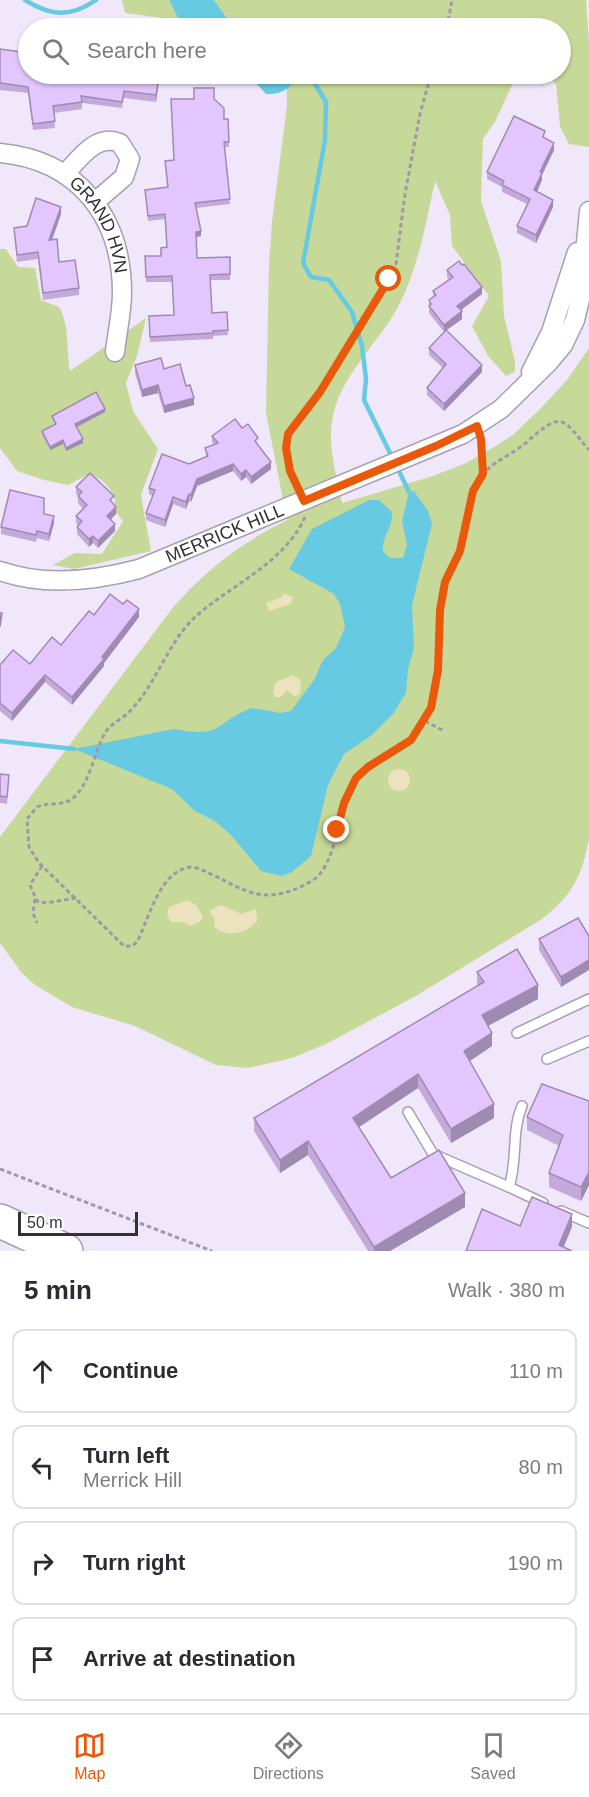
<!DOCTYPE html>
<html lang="en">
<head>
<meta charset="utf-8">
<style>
  :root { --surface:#fff; --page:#f7f7f7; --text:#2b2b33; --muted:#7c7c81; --line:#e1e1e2; --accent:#ea580c }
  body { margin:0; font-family:Arial,sans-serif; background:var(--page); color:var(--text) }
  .scale { position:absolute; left:18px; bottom:15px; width:120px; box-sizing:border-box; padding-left:6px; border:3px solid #343038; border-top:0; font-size:16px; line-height:21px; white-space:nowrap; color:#343038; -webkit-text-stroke:4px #fff; paint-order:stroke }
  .stop { position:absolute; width:18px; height:18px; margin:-14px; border:4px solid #ea580c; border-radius:50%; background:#fff }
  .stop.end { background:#ea580c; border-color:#fff; box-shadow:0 2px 6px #0008 }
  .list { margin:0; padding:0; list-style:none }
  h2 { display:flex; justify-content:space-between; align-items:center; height:78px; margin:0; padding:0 24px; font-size:26px }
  h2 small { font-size:20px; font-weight:400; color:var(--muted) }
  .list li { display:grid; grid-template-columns:39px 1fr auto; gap:18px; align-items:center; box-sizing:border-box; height:84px; margin:0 12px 12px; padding:0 12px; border:2px solid var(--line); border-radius:12px }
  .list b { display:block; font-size:22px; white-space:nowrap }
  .list p { margin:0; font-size:20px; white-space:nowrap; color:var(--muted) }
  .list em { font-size:20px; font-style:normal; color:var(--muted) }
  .icon { flex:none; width:33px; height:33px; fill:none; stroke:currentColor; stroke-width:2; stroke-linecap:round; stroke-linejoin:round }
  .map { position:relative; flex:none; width:589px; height:1251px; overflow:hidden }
  .search { position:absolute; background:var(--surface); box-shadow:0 2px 4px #0004; left:18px; right:18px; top:18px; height:66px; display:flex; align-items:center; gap:15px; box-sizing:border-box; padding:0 21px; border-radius:33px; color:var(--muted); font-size:22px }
  .sheet { height:462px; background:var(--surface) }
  nav { display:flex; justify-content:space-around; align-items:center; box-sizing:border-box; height:84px; border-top:2px solid var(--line); background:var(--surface); font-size:16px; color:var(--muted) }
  nav a { display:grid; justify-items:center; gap:3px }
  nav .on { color:var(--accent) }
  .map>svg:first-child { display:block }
  .green { fill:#c7d999 }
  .sand { fill:#ece2bd }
  .water { fill:#66cae3 }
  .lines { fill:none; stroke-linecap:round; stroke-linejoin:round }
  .stream { stroke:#66cae3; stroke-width:4.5 }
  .service-casing { stroke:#a89eb1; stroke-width:12 }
  .minor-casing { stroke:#a89eb1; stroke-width:21 }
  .motorway-casing { stroke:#a89eb1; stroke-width:36 }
  .path { stroke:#9f98a7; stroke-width:3; stroke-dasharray:4.5 3; stroke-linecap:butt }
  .service { stroke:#fff; stroke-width:9 }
  .minor { stroke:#fff; stroke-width:18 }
  .motorway { stroke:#fff; stroke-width:33 }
  .wall { fill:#c3aada }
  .shaded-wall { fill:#9f8bb1 }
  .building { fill:#e3c6fd; stroke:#9f8bb1; stroke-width:1.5 }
  .route { stroke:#ea580c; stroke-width:8 }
  .labels { text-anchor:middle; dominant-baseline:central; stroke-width:4.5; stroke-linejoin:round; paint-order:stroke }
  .street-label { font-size:18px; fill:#343038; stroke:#fff }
</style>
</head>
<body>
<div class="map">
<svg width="589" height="1251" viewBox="0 0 589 1251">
  <rect width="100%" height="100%" fill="#f1e7fb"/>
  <g class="green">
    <polygon points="122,0 169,0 179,20 125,13"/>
    <polygon points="214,0 586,0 589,44 589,147 569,144 560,127 556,84 547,74 560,74 560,28 247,28 226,17"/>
    <path d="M286,74H517L496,120L483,139L481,201L501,261L504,316L515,361V372L506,376L488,356L472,326L489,296L452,246L450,215L435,181C426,223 419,264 400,303C380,343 338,376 332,422C328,448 337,478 342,503L430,477L464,464L496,446L514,434L542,407L567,380L589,348V838C582,877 573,894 542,919L414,997L326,1044L292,1058L248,1068L216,1065L135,1026L72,1007L35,985L21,972L0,943V837L174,606C213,564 237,546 287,520L266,413L269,263L272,222L287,105Z"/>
    <path d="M0,249H6L18,267L35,268L41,300L59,307C70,326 66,349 70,371L146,318L137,356L126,383L133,411L158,449L141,495L151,551L74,569L53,565L75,553L102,554L123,521L114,510C119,495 104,478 89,474L68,485L44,480L17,471L0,448Z"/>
  </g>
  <g class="sand">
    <polygon points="284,593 293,597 291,604 269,611 266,603 280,598"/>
    <polygon points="293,675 300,680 301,688 299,695 294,696 287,690 281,697 275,697 273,693 276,682"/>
    <circle cx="399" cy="780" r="11"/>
    <polygon points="188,900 196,905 203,917 201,921 190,926 182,922 171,922 167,915 169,907"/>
    <path d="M221,905L241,914L256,909L257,921C248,933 225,939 214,926L215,919L209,911Z"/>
  </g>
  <g class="water">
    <polygon points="169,0 214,0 226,17 247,28 198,28 179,20"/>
    <path d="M248,74H301C291,87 283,95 266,94Z"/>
    <path d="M414,491L428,511L432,524L412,605L414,648L408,669L406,693L393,714L372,735L344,754L328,785L311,856L292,872L282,876L261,871L231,835L215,821L195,811L172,789L74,749L174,729C224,739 214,722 252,708L280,713L291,711L314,680L323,660L336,648L345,627L340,604L334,594L289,569L312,529L369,500H379L392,512C393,528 382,535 383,551L390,558H403L407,545L402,521L409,492Z"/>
  </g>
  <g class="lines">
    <g class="stream">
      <path d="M25,0C51,16 70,18 96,0"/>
      <polyline points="309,74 326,102 325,140 303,263 311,277 329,280 352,312 362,346 366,379 364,400 392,457"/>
      <polyline points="397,467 409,492"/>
      <polyline points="0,741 74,749"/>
    </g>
    <defs>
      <g id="service">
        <polyline points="517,1033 589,999"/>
        <polyline points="547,1059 589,1041"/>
        <path d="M522,1106C511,1132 518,1160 509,1187L543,1203"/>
        <polyline points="408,1112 433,1154 509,1187"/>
        <polyline points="561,1211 589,1223"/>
      </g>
      <g id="minor">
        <path id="s1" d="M0,153C77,160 122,216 122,293C122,312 117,333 115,352"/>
        <path d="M65,174C79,159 96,133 120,143L130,159L124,177L95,202"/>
        <polyline points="531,372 551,332 577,252"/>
        <path id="s2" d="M0,571C45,587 94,581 139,569L463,434L501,409L548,363L563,345L575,320L581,295L589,211"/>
      </g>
      <polyline id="motorway" points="0,1221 66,1251"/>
    </defs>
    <use href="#service" class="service-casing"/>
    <use href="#minor" class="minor-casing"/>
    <use href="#motorway" class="motorway-casing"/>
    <g class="path">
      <polyline points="447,28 452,0"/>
      <polyline points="482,442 483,474"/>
      <polyline points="297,486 287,459 286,442 290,430 320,392 396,264 405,194 420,114 431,74"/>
      <path d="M305,517C284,564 230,585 194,618C167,644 156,685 129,712C121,720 110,724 105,733C94,752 90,785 72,799C62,806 48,802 37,807L27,819L29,847L39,863L124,946H132L137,942C149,919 160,867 194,867C241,884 257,912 312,881C337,866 338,808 354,782C373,751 414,756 431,709C444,673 437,633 442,596C445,573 460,555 465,533C469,514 469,493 481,477C493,460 513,455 528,441C563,410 562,418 589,450"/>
      <polyline points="425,721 444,731"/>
      <polyline points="42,866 30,885 37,901 47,903 76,898"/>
      <polyline points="35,899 33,913 37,923"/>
      <polyline points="0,1169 212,1251"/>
    </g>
    <use href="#service" class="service"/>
    <use href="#minor" class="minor"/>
    <use href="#motorway" class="motorway"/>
  </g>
  <g class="wall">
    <polygon points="0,49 28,74 160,74 156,102 124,98 122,108 82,103 82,109 54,113 55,128 33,130 28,93 0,90"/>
    <polygon points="214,99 224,119 228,119 229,147 224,147 230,204 196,208 201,236 197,237 197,258 230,257 230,280 210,280 212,313 227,312 228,335 213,336 213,339 150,342 149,316 174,315 172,282 146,282 145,256 161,256 167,247 165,219 148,221 145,190 167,187 165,161 174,160"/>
    <polygon points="545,138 554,150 542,175 542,180 537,192 553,207 536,243 517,233 517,226 527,204 502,192 502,187 487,179 487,172"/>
    <polygon points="61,214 52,240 59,262 79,288 79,295 43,300 38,259 17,262 14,228 27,226"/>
    <polygon points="447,270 482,294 461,310 462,319 446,330 482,372 444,411 427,395 427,388 443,368 429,355 429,348 444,332 429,313 429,300 433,297 433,291 449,279 447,277"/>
    <polygon points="135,365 164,369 186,386 194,405 164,413 158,393 142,397 135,373"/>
    <polygon points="105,412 76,427 83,443 66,451 63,444 50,450 42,435 42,431 55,424 52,419 52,416"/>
    <polygon points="242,428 258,445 271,469 251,484 246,477 241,481 233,471 197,486 191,502 189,501 186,509 173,504 165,527 146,520 146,513 153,496 149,494 149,488 189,464 206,457 205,448 214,445 212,442 212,436"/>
    <polygon points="76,487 114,504 116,514 111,519 115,531 98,548 93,543 89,547 77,534 77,527 78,525 76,523 76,516 83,509 78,503 78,495 76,494"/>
    <polygon points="44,514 54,523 49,541 37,538 36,542 1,534 1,527"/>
    <polygon points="94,615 139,617 104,663 104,666 72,705 45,682 12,721 0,711 0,665 30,664 61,645"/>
    <polygon points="0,774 9,782 7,804 0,803"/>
    <polygon points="589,936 561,987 539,950 539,939"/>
    <polygon points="477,972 538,999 488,1026 492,1046 470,1061 494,1118 451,1143 418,1088 359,1127 391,1178 465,1207 390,1251 368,1251 308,1155 280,1173 254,1131 254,1118 477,986"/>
    <polygon points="589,1101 589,1185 581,1201 549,1187 549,1173 559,1146 527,1130 527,1117"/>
  </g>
  <g class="shaded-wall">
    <polygon points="159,74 160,74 156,102 156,95"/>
    <polygon points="554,143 554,150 542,175 542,180 534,198 534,190 540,172"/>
    <polygon points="553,200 553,207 536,243 536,235"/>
    <polygon points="61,207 61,214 49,248 49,240"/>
    <polygon points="201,231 201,236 196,237 196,232"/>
    <polygon points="482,287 482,294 457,313 457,306"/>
    <polygon points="462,311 462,319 444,332 444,325"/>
    <polygon points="482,365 482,372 444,411 444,404"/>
    <polygon points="158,385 158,393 142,397 142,390"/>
    <polygon points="194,398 194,405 164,413 164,406"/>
    <polygon points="105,409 105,412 75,428 75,424"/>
    <polygon points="83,439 83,443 66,451 66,448"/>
    <polygon points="63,440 63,444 50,450 50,447"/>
    <polygon points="271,462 271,469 251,484 251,477"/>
    <polygon points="233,464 233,471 197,486 191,502 191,495 197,479"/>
    <polygon points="246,470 246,477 241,481 241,474"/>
    <polygon points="189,494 189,501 186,509 186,502"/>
    <polygon points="173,497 173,504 165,527 165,520"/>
    <polygon points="116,507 116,514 107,523 107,516"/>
    <polygon points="54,516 54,523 49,541 49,534"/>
    <polygon points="115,524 115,531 98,548 98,541"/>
    <polygon points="93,536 93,543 89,547 89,539"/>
    <polygon points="139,609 139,617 104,663 104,666 72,705 72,697"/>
    <polygon points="45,675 45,682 12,721 12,713"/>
    <polygon points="589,960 589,970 561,987 561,977"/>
    <polygon points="538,985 538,999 482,1029 482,1015"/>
    <polygon points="492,1033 492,1046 464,1065 464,1051"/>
    <polygon points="418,1074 418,1088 353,1131 353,1118"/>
    <polygon points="494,1104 494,1118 451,1143 451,1129"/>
    <polygon points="308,1141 308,1155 280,1173 280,1160"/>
    <polygon points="589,1172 589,1185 581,1201 581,1187"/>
    <polygon points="465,1193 465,1207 390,1251 374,1251 374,1247"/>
    <polygon points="572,1214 572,1227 562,1251 559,1245"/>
  </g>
  <g class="building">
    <polygon points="0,49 28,53 28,74 159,74 156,95 124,91 122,102 81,96 82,102 53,106 55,121 33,124 28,87 0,83"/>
    <polygon points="194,88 214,88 214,99 224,108 224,119 228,119 229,142 224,142 230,199 195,203 201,231 196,232 197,258 230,257 230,274 210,275 212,313 227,312 228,330 213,331 213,333 150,337 149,316 174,315 172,276 146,277 145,256 161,256 161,248 167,247 165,214 148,216 145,190 168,187 165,161 174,160 171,99 194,99"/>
    <polygon points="514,116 545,131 543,137 554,143 540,172 542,173 534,190 553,200 536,235 517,226 530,199 502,185 504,181 487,172"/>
    <polygon points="36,198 61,207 49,240 57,239 59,262 75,260 79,288 43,293 38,252 17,255 14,228 27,226"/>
    <polygon points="459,261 462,265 464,264 482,287 457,306 462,311 444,325 429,306 431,304 429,300 436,295 433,291 453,277 447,270"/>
    <polygon points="446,330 482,365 444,404 427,388 446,364 429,348"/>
    <polygon points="161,358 164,369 180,364 186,386 190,385 194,398 164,406 158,385 142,390 135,365"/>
    <polygon points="96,392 105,409 75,424 83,439 66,448 63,440 50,447 42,431 56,424 52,416"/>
    <polygon points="235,419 242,428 248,424 258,438 255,441 271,462 251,477 246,470 241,474 233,464 197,479 191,495 189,494 186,502 173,497 165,520 146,513 155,490 149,488 162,454 189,464 208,456 205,448 218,443 212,436"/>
    <polygon points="90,473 114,496 110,500 116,507 107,516 115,524 98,541 93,536 89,539 77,527 82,521 76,516 87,505 78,496 82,492 76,487"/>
    <polygon points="10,490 44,498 44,514 54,516 49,534 37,531 36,535 1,527"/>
    <polygon points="110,594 123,604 127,600 139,609 102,657 104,659 72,697 45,675 12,713 0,703 0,665 13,650 30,664 52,637 61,645 89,611 94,615"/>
    <polygon points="0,613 2,613 0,627"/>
    <polygon points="0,774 9,775 7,797 0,796"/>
    <polygon points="578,918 589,936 589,960 561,977 539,939"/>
    <polygon points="517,949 538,985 482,1015 492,1033 464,1051 494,1104 451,1129 418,1074 353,1118 391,1178 439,1150 465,1193 374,1247 308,1141 280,1160 254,1118 484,982 477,972"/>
    <polygon points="542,1084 589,1101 589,1172 581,1187 549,1173 563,1135 527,1117"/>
    <polygon points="532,1197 572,1214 559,1245 572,1251 466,1251 482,1209 520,1226"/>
  </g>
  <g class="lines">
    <polyline class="route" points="337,830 344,803 356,778 368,767 411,740 431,708 438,670 440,610 445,582 460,551 473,491 483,474 481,439 477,426 436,446 304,501 290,471 286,448 288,434 320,392 389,279"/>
  </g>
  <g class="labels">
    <g class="street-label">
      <text stroke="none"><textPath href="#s1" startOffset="132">GRAND HVN</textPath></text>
      <text stroke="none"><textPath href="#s2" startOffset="234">MERRICK HILL</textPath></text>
    </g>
  </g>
</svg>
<div class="scale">50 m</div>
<div class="stop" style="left:389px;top:279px"></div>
<div class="stop end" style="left:337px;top:830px"></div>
<div class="search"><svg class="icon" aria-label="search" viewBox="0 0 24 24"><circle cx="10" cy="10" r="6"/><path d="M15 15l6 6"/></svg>Search here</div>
</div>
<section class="sheet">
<h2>5 min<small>Walk · 380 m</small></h2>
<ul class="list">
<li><svg class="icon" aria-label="ahead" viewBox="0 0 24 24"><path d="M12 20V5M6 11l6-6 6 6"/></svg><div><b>Continue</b></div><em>110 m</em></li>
<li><svg class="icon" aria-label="left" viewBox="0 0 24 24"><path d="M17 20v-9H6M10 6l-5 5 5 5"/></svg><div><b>Turn left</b><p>Merrick Hill</p></div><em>80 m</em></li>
<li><svg class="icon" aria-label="right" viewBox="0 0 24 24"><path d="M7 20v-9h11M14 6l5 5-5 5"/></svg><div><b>Turn right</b></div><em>190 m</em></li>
<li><svg class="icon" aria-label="arrive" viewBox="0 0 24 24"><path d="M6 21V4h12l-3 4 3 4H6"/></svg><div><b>Arrive at destination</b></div></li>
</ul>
</section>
<nav>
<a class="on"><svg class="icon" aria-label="map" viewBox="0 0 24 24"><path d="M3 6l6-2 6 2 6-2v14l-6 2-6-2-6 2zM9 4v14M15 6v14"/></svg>Map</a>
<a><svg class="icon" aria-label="directions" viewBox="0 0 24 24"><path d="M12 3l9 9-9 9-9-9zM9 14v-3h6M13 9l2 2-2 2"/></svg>Directions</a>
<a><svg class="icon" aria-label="saved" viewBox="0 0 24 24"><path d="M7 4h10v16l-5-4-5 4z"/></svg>Saved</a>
</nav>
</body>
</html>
